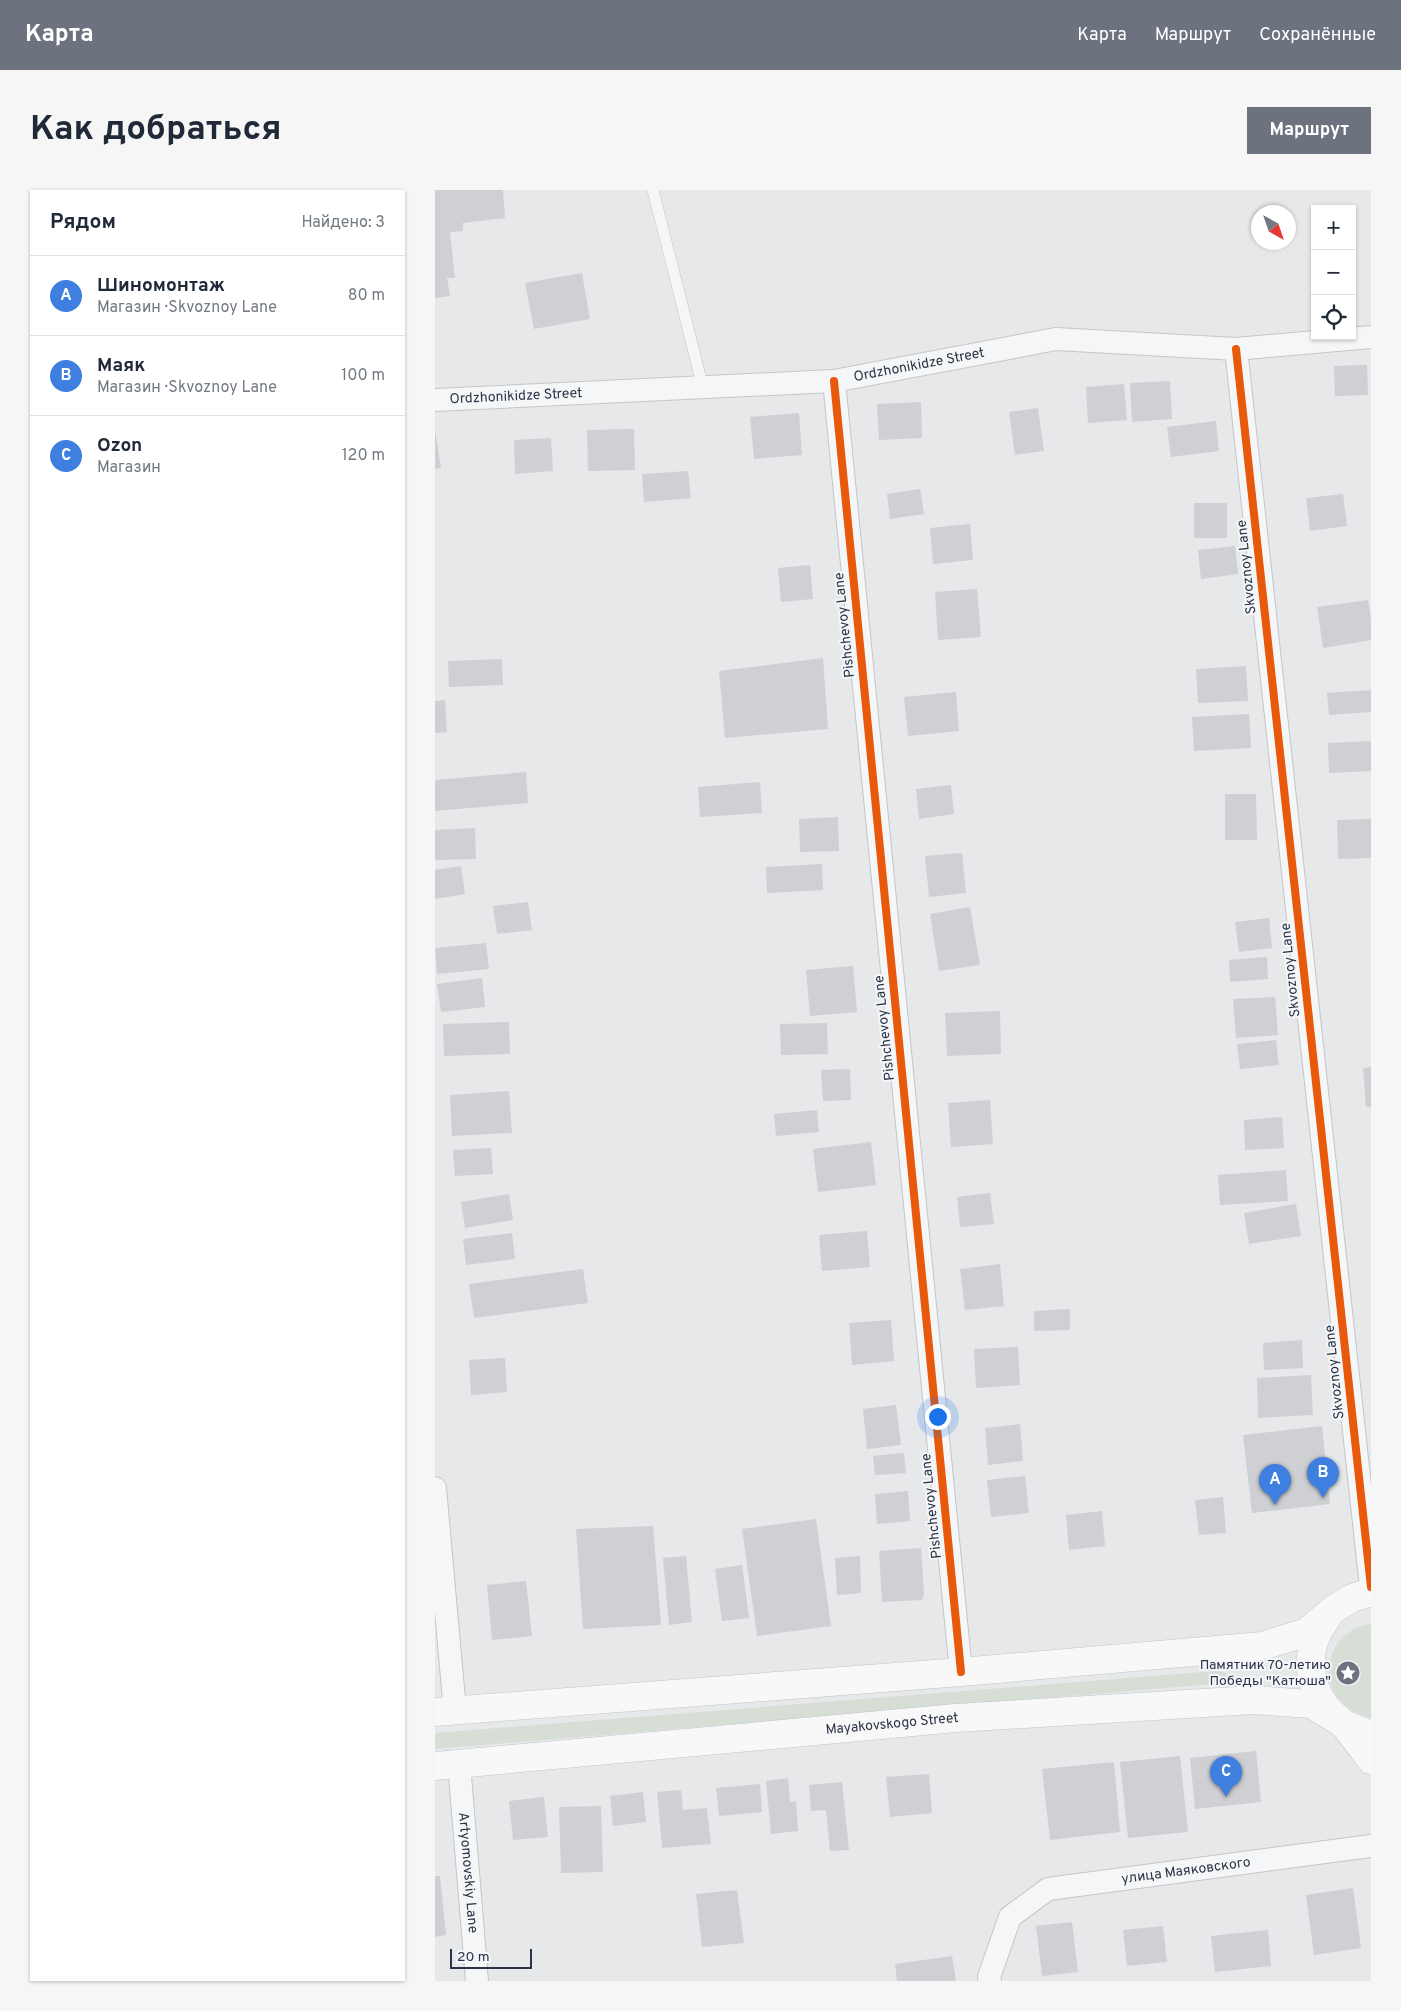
<!DOCTYPE html>
<html lang="ru">
<head>
<meta charset="utf-8">
<style>
  :root { --surface:#fff; --page:#f6f6f7; --text:#1f2937; --muted:#747a83; --line:#e0e1e3; --accent:#6c737f }
  body { margin:0; font-family:Overpass,sans-serif; background:var(--page); color:var(--text) }
  .controls { position:absolute; right:15px; top:15px; display:grid; overflow:hidden; border-radius:0px; box-shadow:0 1px 4px #0004 }
  .controls button { width:45px; height:45px; display:grid; place-items:center; padding:0; border:0; border-bottom:1px solid var(--line); background:var(--surface); color:var(--text); font:25px sans-serif }
  .compass { position:absolute; left:816px; top:15px; width:45px; height:45px; border-radius:50%; background:var(--surface); box-shadow:0 1px 4px #0004; rotate:140deg }
  .scale { position:absolute; left:15px; bottom:12px; width:82px; box-sizing:border-box; padding-left:5px; border:2px solid #2b3445; border-top:0; font-size:14px; line-height:18px; white-space:nowrap; color:#2b3445; -webkit-text-stroke:4px #f4f6f9; paint-order:stroke }
  .you { position:absolute; left:502px; top:1226px; width:18px; height:18px; margin:-12px; border:4px solid #fff; border-radius:50%; background:#1a73e8; box-shadow:0 0 0 8px #1a73e833 }
  .badge { display:grid; place-items:center; width:32px; height:32px; border-radius:50%; background:var(--accent); color:#fff; font-size:16px; font-weight:700 }
  .pin { position:absolute; translate:-50% -41px; filter:drop-shadow(0 1px 2px #0008) }
  .pin::after { content:''; position:absolute; top:26px; width:18px; height:15px; background:inherit; clip-path:polygon(0 0,100% 0,50% 100%) }
  .list { margin:0; padding:0; list-style:none }
  h2 { display:flex; justify-content:space-between; align-items:center; height:65px; margin:0; padding:0 20px; font-size:21px }
  h2 small { font-size:16px; font-weight:400; color:var(--muted) }
  .list li { display:grid; grid-template-columns:32px 1fr auto; gap:15px; align-items:center; box-sizing:border-box; height:80px; padding:0 20px; border-top:1px solid var(--line) }
  .list b { display:block; font-size:19px; white-space:nowrap }
  .list p { margin:0; font-size:16px; white-space:nowrap; color:var(--muted) }
  .list em { font-size:16px; font-style:normal; color:var(--muted) }
  .icon { flex:none; width:28px; height:28px; fill:none; stroke:currentColor; stroke-width:2; stroke-linecap:round; stroke-linejoin:round }
  .map { position:relative; flex:none; width:936px; height:1791px; overflow:hidden; border-radius:0px }
  header { display:flex; align-items:center; gap:30px; box-sizing:border-box; height:70px; padding:0 25px; background:var(--accent); color:#fff }
  header strong { font-size:24px }
  nav { display:flex; gap:28px; margin-inline-start:auto; font-size:18px }
  .intro { display:flex; align-items:center; justify-content:space-between; box-sizing:border-box; height:120px; padding:0 30px }
  h1 { margin:0; font-size:35px }
  .button { padding:12px 22px; border-radius:0px; background:var(--accent); color:#fff; font-size:18px; font-weight:700 }
  main { display:flex; gap:30px; padding:0 30px }
  aside { flex:1; background:var(--surface); border-radius:0px; box-shadow:0 1px 4px #0004 }
  .map>svg:first-child { display:block }
  .green { fill:#d6ded6 }
  .building { fill:#ced0d3 }
  .lines { fill:none; stroke-linecap:round; stroke-linejoin:round }
  .lane-casing { stroke:#c4c6c8; stroke-width:12 }
  .street-casing { stroke:#c4c6c8; stroke-width:24 }
  .primary-casing { stroke:#c2c5c8; stroke-width:29 }
  .lane { stroke:#f5f6f7; stroke-width:11 }
  .street { stroke:#f5f6f7; stroke-width:22 }
  .primary { stroke:#f8f8f8; stroke-width:28 }
  .cycleway-casing { stroke:#f4f6f9; stroke-width:11 }
  .cycleway { stroke:#e8590c; stroke-width:8 }
  .labels { text-anchor:middle; dominant-baseline:central; stroke-width:4; stroke-linejoin:round; paint-order:stroke }
  .street-label { font-size:14px; fill:#2b3445; stroke:#f4f6f9 }
  .poi-label { font-size:14px; fill:#2b3445; stroke:#f4f6f9; text-anchor:end }
</style>
</head>
<body>
<header>
<strong>Карта</strong>
<nav><a>Карта</a><a>Маршрут</a><a>Сохранённые</a></nav>
</header>
<div class="intro"><h1>Как добраться</h1><a class="button">Маршрут</a></div>
<main>
<aside>
<h2>Рядом<small>Найдено: 3</small></h2>
<ul class="list">
<li><span class="badge" style="background:#3f7fe0">A</span><div><b>Шиномонтаж</b><p>Магазин · Skvoznoy Lane</p></div><em>80 m</em></li>
<li><span class="badge" style="background:#3f7fe0">B</span><div><b>Маяк</b><p>Магазин · Skvoznoy Lane</p></div><em>100 m</em></li>
<li><span class="badge" style="background:#3f7fe0">C</span><div><b>Ozon</b><p>Магазин</p></div><em>120 m</em></li>
</ul>
</aside>
<div class="map">
<svg width="936" height="1791" viewBox="0 0 936 1791">
  <rect width="100%" height="100%" fill="#e6e8ea"/>
  <g class="green">
    <path d="M936,1434V1528C878,1515 883,1441 936,1434Z"/>
    <polygon points="781,1481 791,1483 790,1493 0,1559 0,1543"/>
  </g>
  <g class="building">
    <polygon points="0,0 68,0 70,28 28,33 28,41 15,42 20,88 12,88 15,106 0,108"/>
    <polygon points="147,83 155,129 99,139 90,93"/>
    <polygon points="932,175 933,205 900,206 899,176"/>
    <polygon points="735,191 737,229 697,232 695,193"/>
    <polygon points="689,194 692,230 653,233 651,197"/>
    <polygon points="486,212 487,248 444,250 442,214"/>
    <polygon points="603,218 609,261 580,265 574,222"/>
    <polygon points="364,223 367,265 319,269 315,227"/>
    <polygon points="781,231 784,261 736,267 732,237"/>
    <polygon points="0,239 6,278 0,279"/>
    <polygon points="199,239 200,280 153,281 152,240"/>
    <polygon points="116,248 118,281 80,284 79,250"/>
    <polygon points="253,281 256,308 209,312 207,284"/>
    <polygon points="485,299 489,324 455,329 452,304"/>
    <polygon points="908,304 912,336 875,341 871,308"/>
    <rect x="759" y="313" width="33" height="35"/>
    <polygon points="535,334 538,370 498,374 495,338"/>
    <polygon points="800,356 803,384 766,389 763,360"/>
    <polygon points="375,375 378,409 346,412 343,378"/>
    <polygon points="542,399 546,447 503,450 500,402"/>
    <polygon points="933,410 936,429 936,450 888,458 882,417"/>
    <polygon points="388,468 393,539 290,548 284,481"/>
    <polygon points="67,469 68,495 14,497 13,471"/>
    <polygon points="811,476 813,511 763,513 761,479"/>
    <polygon points="936,500 936,522 894,525 892,503"/>
    <polygon points="521,502 524,541 473,546 469,507"/>
    <polygon points="10,510 12,542 0,543 0,511"/>
    <polygon points="814,524 816,558 759,561 757,527"/>
    <polygon points="936,551 936,581 894,583 893,553"/>
    <polygon points="91,582 93,613 0,621 0,590"/>
    <polygon points="325,592 327,623 265,627 263,597"/>
    <polygon points="516,595 519,624 484,629 481,599"/>
    <polygon points="790,604 821,604 822,650 790,650"/>
    <polygon points="403,627 404,661 365,662 364,629"/>
    <polygon points="936,629 936,668 903,669 902,630"/>
    <polygon points="40,638 41,669 0,670 0,640"/>
    <polygon points="527,663 531,703 494,707 490,666"/>
    <polygon points="387,674 388,700 332,703 331,677"/>
    <polygon points="26,676 30,704 0,709 0,680"/>
    <polygon points="93,712 97,740 62,744 58,716"/>
    <polygon points="535,717 545,775 504,781 495,724"/>
    <polygon points="834,728 837,758 804,762 800,732"/>
    <polygon points="51,753 54,779 2,784 0,758"/>
    <polygon points="832,767 833,789 795,792 794,770"/>
    <polygon points="418,776 422,822 375,826 371,780"/>
    <polygon points="47,788 50,817 6,822 2,794"/>
    <polygon points="840,807 843,845 801,848 798,809"/>
    <polygon points="565,821 566,864 512,866 510,823"/>
    <polygon points="74,832 75,864 9,866 8,834"/>
    <polygon points="392,833 393,864 346,865 345,834"/>
    <polygon points="841,850 844,875 805,879 802,854"/>
    <polygon points="936,877 936,917 931,917 928,878"/>
    <polygon points="415,879 416,910 388,911 386,880"/>
    <polygon points="74,901 77,943 17,946 15,905"/>
    <polygon points="555,910 558,954 516,957 513,913"/>
    <polygon points="382,920 384,942 341,946 339,924"/>
    <polygon points="847,927 849,958 810,960 809,930"/>
    <polygon points="436,952 441,995 383,1002 378,959"/>
    <polygon points="56,958 58,984 20,986 18,960"/>
    <polygon points="851,980 853,1011 785,1015 783,985"/>
    <polygon points="555,1003 559,1034 525,1037 522,1007"/>
    <polygon points="74,1004 78,1030 30,1038 26,1012"/>
    <polygon points="861,1014 866,1046 814,1054 809,1023"/>
    <polygon points="432,1041 435,1077 387,1081 384,1045"/>
    <polygon points="77,1043 80,1069 31,1075 28,1049"/>
    <polygon points="565,1074 569,1116 530,1120 525,1079"/>
    <polygon points="148,1079 153,1113 39,1128 34,1094"/>
    <polygon points="635,1119 635,1140 599,1141 599,1121"/>
    <polygon points="456,1130 459,1171 417,1175 414,1133"/>
    <polygon points="867,1150 868,1178 829,1180 828,1153"/>
    <polygon points="583,1157 585,1195 541,1198 539,1159"/>
    <polygon points="70,1168 72,1202 36,1205 34,1170"/>
    <polygon points="876,1185 878,1225 823,1228 822,1188"/>
    <polygon points="461,1215 466,1255 432,1259 428,1219"/>
    <polygon points="585,1234 588,1271 553,1275 550,1238"/>
    <polygon points="887,1236 895,1314 817,1323 808,1245"/>
    <polygon points="469,1263 471,1283 440,1285 438,1266"/>
    <polygon points="590,1286 594,1323 556,1327 552,1290"/>
    <polygon points="473,1301 475,1331 442,1334 440,1304"/>
    <polygon points="788,1307 791,1343 764,1345 760,1310"/>
    <polygon points="667,1321 670,1356 634,1360 631,1325"/>
    <polygon points="381,1329 396,1436 322,1446 307,1339"/>
    <polygon points="218,1336 226,1435 148,1439 141,1339"/>
    <polygon points="486,1358 489,1404 487,1410 447,1412 444,1361"/>
    <polygon points="251,1366 257,1432 234,1435 228,1368"/>
    <polygon points="425,1366 426,1403 402,1405 400,1368"/>
    <polygon points="307,1375 314,1428 287,1431 280,1379"/>
    <polygon points="91,1391 97,1446 57,1450 52,1395"/>
    <polygon points="821,1561 826,1612 760,1619 755,1568"/>
    <polygon points="745,1566 753,1642 693,1648 685,1572"/>
    <polygon points="679,1572 685,1642 615,1650 607,1579"/>
    <polygon points="494,1584 497,1623 455,1627 451,1587"/>
    <polygon points="353,1588 355,1612 361,1611 363,1641 336,1644 331,1591"/>
    <polygon points="407,1592 414,1660 395,1661 391,1620 376,1621 374,1595"/>
    <polygon points="325,1594 327,1622 284,1626 281,1598"/>
    <polygon points="246,1600 248,1620 272,1618 276,1654 227,1658 222,1602"/>
    <polygon points="208,1602 211,1632 178,1636 175,1606"/>
    <polygon points="109,1607 113,1647 78,1650 74,1611"/>
    <polygon points="166,1616 168,1682 126,1683 124,1617"/>
    <polygon points="0,1686 5,1686 11,1745 0,1747"/>
    <polygon points="918,1698 926,1758 879,1765 871,1705"/>
    <polygon points="302,1700 309,1753 267,1757 261,1704"/>
    <polygon points="637,1732 643,1782 607,1786 601,1736"/>
    <polygon points="728,1736 732,1772 692,1776 688,1740"/>
    <polygon points="833,1740 836,1776 780,1782 776,1746"/>
    <polygon points="517,1766 521,1791 462,1791 460,1774"/>
  </g>
  <g class="lines">
    <defs>
      <polyline id="lane" points="218,0 268,198"/>
      <g id="street">
        <polyline points="801,159 936,1397"/>
        <polyline points="399,191 526,1482"/>
        <path id="s1" d="M0,210L399,191L621,149L801,159L936,147"/>
        <polyline points="0,1298 20,1521"/>
        <path id="s2" d="M24,1574L42,1791"/>
        <path id="s3" d="M555,1791L554,1787L575,1727L613,1699L936,1656"/>
      </g>
      <g id="primary">
        <path d="M892,1428C871,1454 870,1490 891,1517C896,1524 905,1529 910,1536C919,1547 927,1558 936,1570"/>
        <polyline points="0,1522 526,1482 827,1456 872,1442 899,1419 917,1408 936,1402"/>
        <path id="s4" d="M0,1576L521,1528L818,1510L876,1514L909,1534L928,1542L936,1544"/>
      </g>
    </defs>
    <use href="#lane" class="lane-casing"/>
    <use href="#street" class="street-casing"/>
    <use href="#primary" class="primary-casing"/>
    <use href="#lane" class="lane"/>
    <use href="#street" class="street"/>
    <use href="#primary" class="primary"/>
    <defs>
      <g id="cycleway">
        <polyline points="801,159 936,1397"/>
        <polyline points="399,191 526,1482"/>
      </g>
    </defs>
    <use href="#cycleway" class="cycleway-casing"/>
    <use href="#cycleway" class="cycleway"/>
  </g>
  <defs>
    <symbol id="sight-disc" viewBox="-11 -11 22 22"><circle r="9.5" fill="#6c737f" stroke="#f4f6f9"/><path d="M0-6L1.8-2.2L6-1.7L2.9 1.2L3.7 5.4L0 3.3L-3.7 5.4L-2.9 1.2L-6-1.7L-1.8-2.2Z" fill="#fff"/></symbol>
  </defs>
  <g fill-rule="evenodd">
    <use href="#sight-disc" x="899" y="1469" width="28" height="28"/>
  </g>
  <g class="labels">
    <g class="street-label">
      <text stroke="none"><textPath href="#s1" startOffset="486">Ordzhonikidze Street</textPath></text>
      <text stroke="none"><textPath href="#s1" startOffset="81">Ordzhonikidze Street</textPath></text>
      <text transform="translate(812 377) rotate(-96)">Skvoznoy Lane</text>
      <text transform="translate(410 435) rotate(-96)">Pishchevoy Lane</text>
      <text transform="translate(856 780) rotate(-96)">Skvoznoy Lane</text>
      <text transform="translate(450 838) rotate(-96)">Pishchevoy Lane</text>
      <text transform="translate(900 1182) rotate(-96)">Skvoznoy Lane</text>
      <text transform="translate(497 1316) rotate(-96)">Pishchevoy Lane</text>
      <text stroke="none"><textPath href="#s4" startOffset="459">Mayakovskogo Street</textPath></text>
      <text stroke="none"><textPath href="#s3" startOffset="254">улица Маяковского</textPath></text>
      <text stroke="none"><textPath href="#s2" startOffset="109">Artyomovskiy Lane</textPath></text>
    </g>
    <g class="poi-label">
      <text x="896" y="1475">Памятник 70-летию<tspan x="896" dy="16">Победы "Катюша"</tspan></text>
    </g>
  </g>
</svg>
<div class="controls">
<button>+</button>
<button>−</button>
<button><svg class="icon" aria-label="locate" viewBox="0 0 24 24"><circle cx="12" cy="12" r="6"/><path d="M12 2v4M12 18v4M2 12h4M18 12h4"/></svg></button>
</div>
<svg class="compass" viewBox="-18 -18 36 36"><path d="M0-13l5 13h-10z" fill="#e53935"/><path d="M0 13l5-13h-10z" fill="#747a83"/></svg>
<div class="scale">20 m</div>
<div class="you"></div>
<div class="pin badge" style="left:840px;top:1315px;background:#3f7fe0">A</div>
<div class="pin badge" style="left:888px;top:1308px;background:#3f7fe0">B</div>
<div class="pin badge" style="left:791px;top:1607px;background:#3f7fe0">C</div>
</div>
</main>
</body>
</html>
